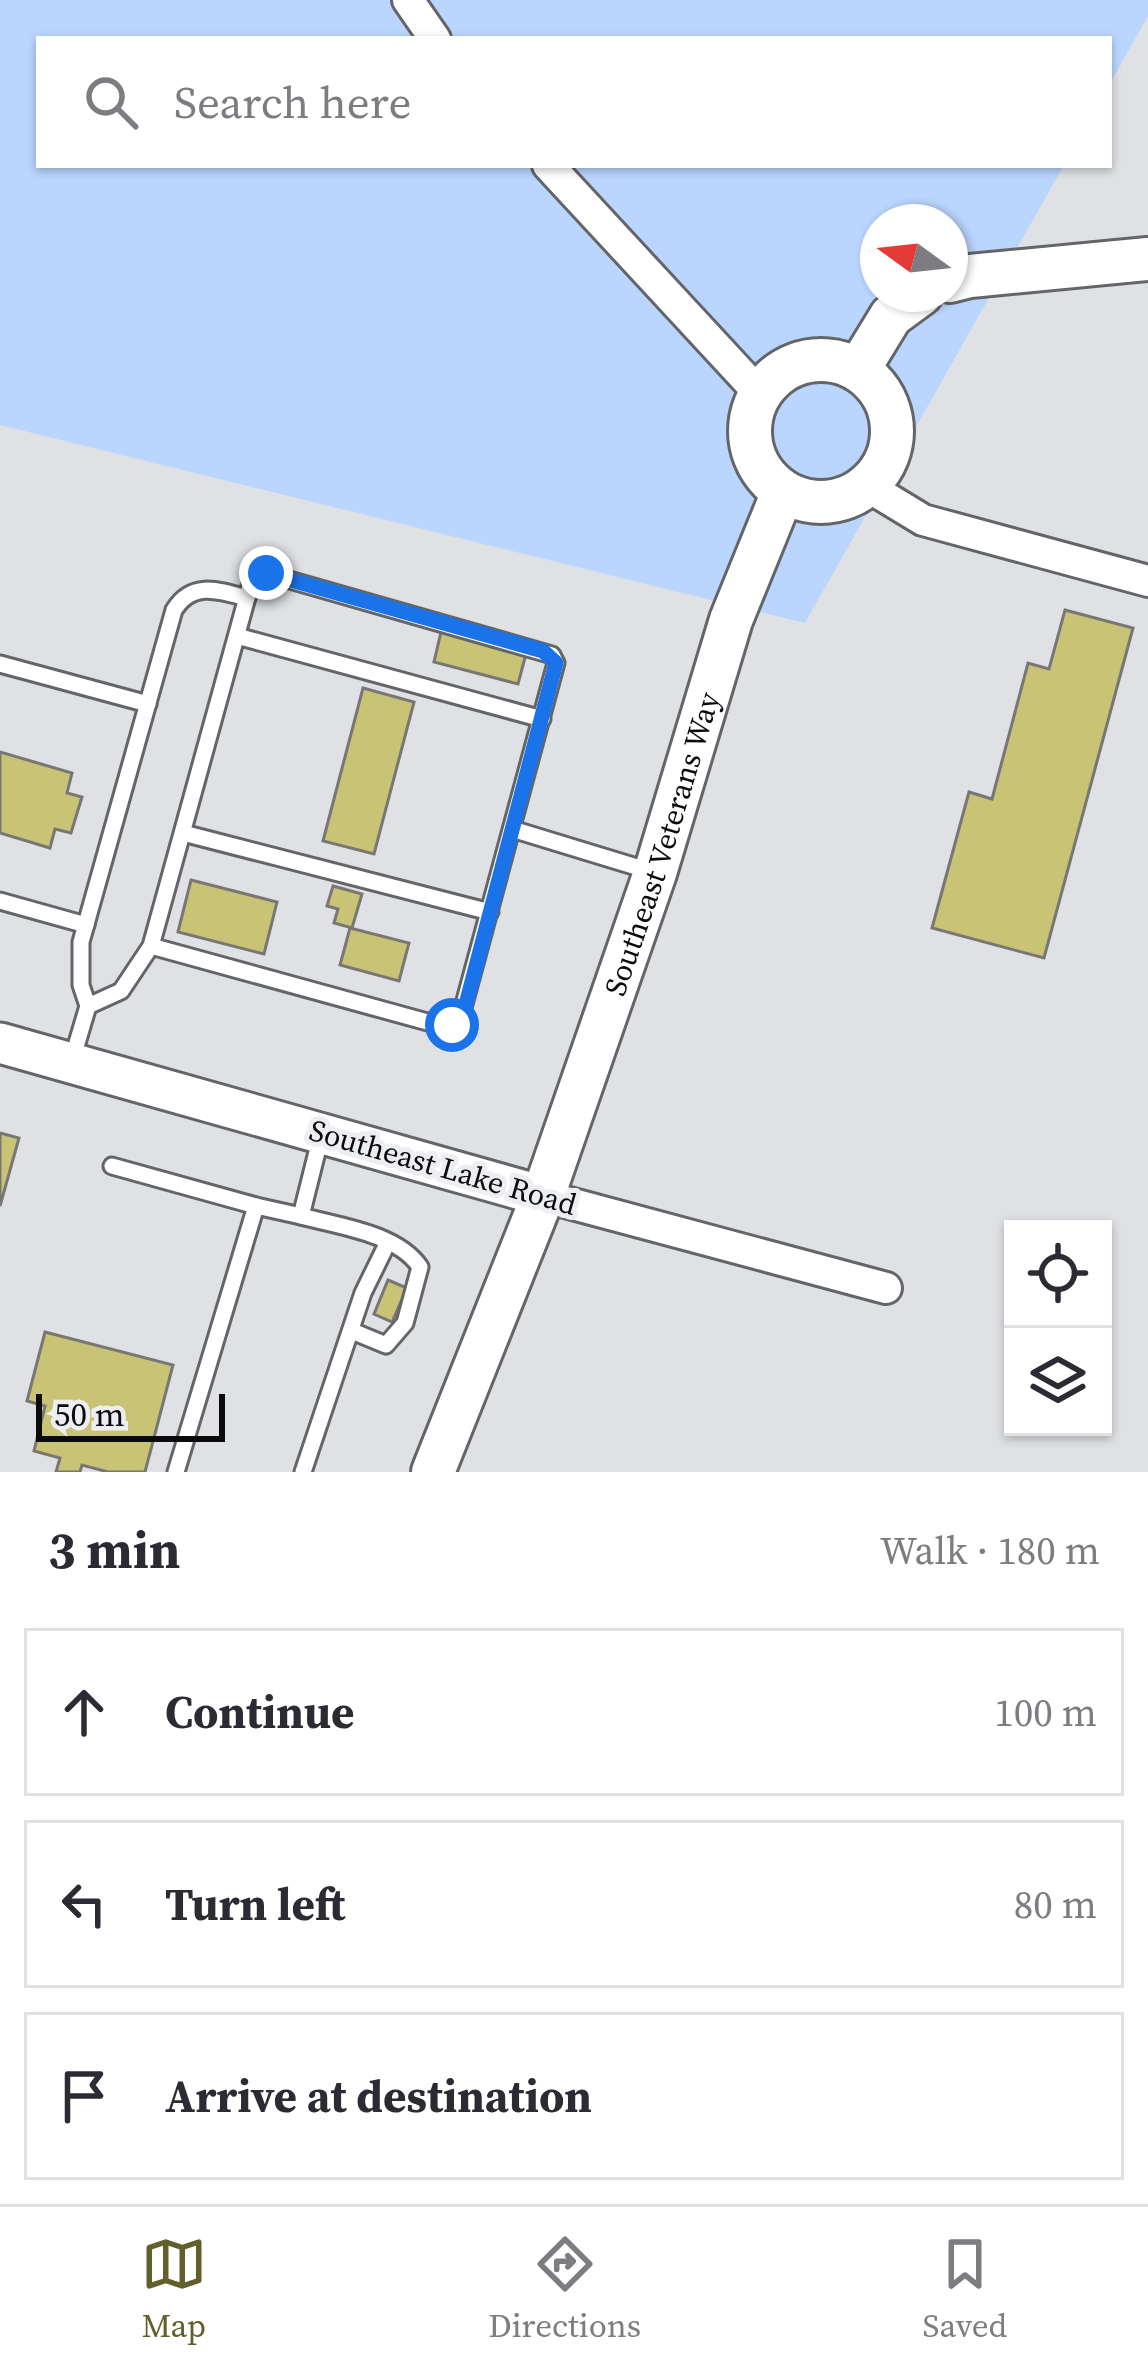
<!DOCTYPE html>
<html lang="en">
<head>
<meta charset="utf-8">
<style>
  :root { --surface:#fff; --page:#f7f7f7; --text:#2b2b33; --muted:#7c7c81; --line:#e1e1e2; --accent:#635f2b }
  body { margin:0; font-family:"Source Serif 4",serif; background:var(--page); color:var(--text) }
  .controls { position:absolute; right:36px; bottom:36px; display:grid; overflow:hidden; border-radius:0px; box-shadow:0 3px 9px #0004 }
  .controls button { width:108px; height:108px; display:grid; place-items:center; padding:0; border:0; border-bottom:3px solid var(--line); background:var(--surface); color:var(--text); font:60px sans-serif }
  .compass { position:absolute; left:860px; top:204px; width:108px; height:108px; border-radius:50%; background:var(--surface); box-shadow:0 3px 9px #0004; rotate:285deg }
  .scale { position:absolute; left:36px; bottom:30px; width:189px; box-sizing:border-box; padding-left:12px; border:6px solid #0b0b0c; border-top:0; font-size:33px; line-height:42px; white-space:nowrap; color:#0b0b0c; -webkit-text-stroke:9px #eceef1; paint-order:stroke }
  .stop { position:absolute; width:36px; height:36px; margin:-27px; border:9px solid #1a73e8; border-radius:50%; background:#fff }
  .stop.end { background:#1a73e8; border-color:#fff; box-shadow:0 3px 12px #0008 }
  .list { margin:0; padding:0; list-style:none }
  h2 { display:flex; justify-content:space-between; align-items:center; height:156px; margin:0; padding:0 48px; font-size:51px }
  h2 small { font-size:39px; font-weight:400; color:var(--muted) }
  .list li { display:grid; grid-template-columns:78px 1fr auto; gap:36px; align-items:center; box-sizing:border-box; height:168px; margin:0 24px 24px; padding:0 24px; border:3px solid var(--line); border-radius:0px }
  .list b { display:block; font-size:45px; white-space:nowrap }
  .list em { font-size:39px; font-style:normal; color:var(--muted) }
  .icon { flex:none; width:66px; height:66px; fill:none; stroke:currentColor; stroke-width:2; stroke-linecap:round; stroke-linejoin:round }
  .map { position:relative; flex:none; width:1148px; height:1472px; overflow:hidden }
  .search { position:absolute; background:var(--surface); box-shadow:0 3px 9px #0004; left:36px; right:36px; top:36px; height:132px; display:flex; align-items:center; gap:30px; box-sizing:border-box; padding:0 42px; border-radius:0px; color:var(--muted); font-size:45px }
  .sheet { height:732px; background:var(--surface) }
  nav { display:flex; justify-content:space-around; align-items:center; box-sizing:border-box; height:168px; border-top:3px solid var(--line); background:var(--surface); font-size:33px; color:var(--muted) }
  nav a { display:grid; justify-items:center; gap:6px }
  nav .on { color:var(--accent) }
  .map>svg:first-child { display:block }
  .green { fill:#bad5fe; fill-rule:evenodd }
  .building { fill:#c9c375; stroke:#787774; stroke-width:3 }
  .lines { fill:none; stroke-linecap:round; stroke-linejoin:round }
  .service-casing { stroke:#646568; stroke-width:21 }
  .minor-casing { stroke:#646568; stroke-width:36 }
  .tertiary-casing { stroke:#646568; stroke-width:45 }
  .secondary-casing { stroke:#646568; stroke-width:48 }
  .service { stroke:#fff; stroke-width:15 }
  .minor { stroke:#fff; stroke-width:30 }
  .tertiary { stroke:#fff; stroke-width:39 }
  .secondary { stroke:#fff; stroke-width:42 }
  .route { stroke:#1a73e8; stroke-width:15 }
  .labels { text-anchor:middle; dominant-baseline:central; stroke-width:10; stroke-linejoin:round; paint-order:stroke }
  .street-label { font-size:30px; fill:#0b0b0c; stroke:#eceef1 }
</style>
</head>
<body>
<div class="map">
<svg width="1148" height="1472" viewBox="0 0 1148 1472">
  <rect width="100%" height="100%" fill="#dfe1e4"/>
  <path class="green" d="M0,0H1148V16L1109,85V39H39V165H1064L805,623L0,425ZM878,222H950V294H878Z"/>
  <g class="building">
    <polygon points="1065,610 1133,628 1044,958 932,928 969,792 992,799 1028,663 1049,669"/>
    <polygon points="441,632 526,654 518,684 434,662"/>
    <polygon points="363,688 414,702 374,854 323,841"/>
    <polygon points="0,752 72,773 67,793 82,797 71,833 55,829 50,848 0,833"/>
    <polygon points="191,880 277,902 264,954 178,932"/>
    <polygon points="333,886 362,894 352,928 334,923 338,909 327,906"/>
    <polygon points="350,928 409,943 399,981 340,965"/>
    <polygon points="0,1133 19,1138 0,1206"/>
    <polygon points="388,1280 407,1288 392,1322 374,1314"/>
    <polygon points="45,1332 173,1365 145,1472 108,1472 82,1465 80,1472 56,1472 60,1458 34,1451 45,1406 27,1401"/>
  </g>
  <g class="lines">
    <defs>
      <g id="service">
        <polyline points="237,636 542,719"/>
        <polyline points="0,664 148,704"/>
        <polyline points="512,829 653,872"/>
        <polyline points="183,833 490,912"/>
        <polyline points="0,901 86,925"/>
        <polyline points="88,1006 121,991 151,946 251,583 258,574 265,573 552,655 556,663 460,1019 442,1026 151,946"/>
        <path d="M72,1060L88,1006L81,985V942L174,610C192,581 218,590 247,598"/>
        <path d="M321,1136L301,1216C338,1226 397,1233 420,1267L405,1323L386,1345L352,1331"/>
        <polyline points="112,1166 256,1206"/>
        <polyline points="176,1472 256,1206 301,1216"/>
        <polyline points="303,1472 363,1293 388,1242"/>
      </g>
      <g id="minor">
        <polyline points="408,0 435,39"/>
        <polyline points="548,165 759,393"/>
        <polyline points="867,486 923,520 1148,581"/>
        <polyline points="543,1196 886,1288"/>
      </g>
      <polyline id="tertiary" points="0,1043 543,1196"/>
      <g id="secondary">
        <polyline points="950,281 970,276 1148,259"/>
        <circle cx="821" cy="431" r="71"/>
        <polyline points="858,370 891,316 921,294"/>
        <path id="s1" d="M433,1472L543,1196L655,873L731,620L783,492"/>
      </g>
    </defs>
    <use href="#service" class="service-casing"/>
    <use href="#minor" class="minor-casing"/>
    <use href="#tertiary" class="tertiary-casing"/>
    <use href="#secondary" class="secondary-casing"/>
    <use href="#service" class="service"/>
    <use href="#minor" class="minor"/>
    <use href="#tertiary" class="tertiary"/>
    <use href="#secondary" class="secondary"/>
  </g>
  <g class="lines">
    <polyline class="route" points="266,573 543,651 556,663 464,1012 452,1025"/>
  </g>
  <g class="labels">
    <g class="street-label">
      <text stroke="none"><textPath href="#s1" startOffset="669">Southeast Veterans Way</textPath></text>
      <text transform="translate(443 1167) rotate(16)">Southeast Lake Road</text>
    </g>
  </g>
</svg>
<div class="controls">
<button><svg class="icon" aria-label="locate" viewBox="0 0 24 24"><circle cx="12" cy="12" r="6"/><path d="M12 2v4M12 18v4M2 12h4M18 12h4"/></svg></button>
<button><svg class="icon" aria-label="layers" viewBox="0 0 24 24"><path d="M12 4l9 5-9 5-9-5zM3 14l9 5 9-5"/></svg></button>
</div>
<svg class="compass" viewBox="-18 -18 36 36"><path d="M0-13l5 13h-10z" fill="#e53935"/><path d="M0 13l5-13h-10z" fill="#7c7c81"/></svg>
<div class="scale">50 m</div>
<div class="stop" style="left:452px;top:1025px"></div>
<div class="stop end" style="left:266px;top:573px"></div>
<div class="search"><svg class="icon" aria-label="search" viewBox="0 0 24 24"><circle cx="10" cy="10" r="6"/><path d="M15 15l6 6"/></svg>Search here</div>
</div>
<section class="sheet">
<h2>3 min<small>Walk · 180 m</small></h2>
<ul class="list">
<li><svg class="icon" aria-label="ahead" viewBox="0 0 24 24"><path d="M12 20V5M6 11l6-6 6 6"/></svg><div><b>Continue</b></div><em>100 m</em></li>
<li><svg class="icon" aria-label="left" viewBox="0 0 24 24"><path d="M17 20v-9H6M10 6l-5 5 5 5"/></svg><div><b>Turn left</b></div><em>80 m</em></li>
<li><svg class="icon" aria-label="arrive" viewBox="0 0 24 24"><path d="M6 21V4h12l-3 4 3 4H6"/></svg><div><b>Arrive at destination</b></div></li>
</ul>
</section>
<nav>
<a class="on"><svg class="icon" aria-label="map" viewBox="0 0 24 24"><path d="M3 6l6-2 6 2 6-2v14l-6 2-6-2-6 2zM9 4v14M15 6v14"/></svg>Map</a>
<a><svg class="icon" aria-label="directions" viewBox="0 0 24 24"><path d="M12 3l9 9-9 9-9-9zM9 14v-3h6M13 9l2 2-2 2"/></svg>Directions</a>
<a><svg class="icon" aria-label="saved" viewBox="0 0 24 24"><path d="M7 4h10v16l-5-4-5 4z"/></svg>Saved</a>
</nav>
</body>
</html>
